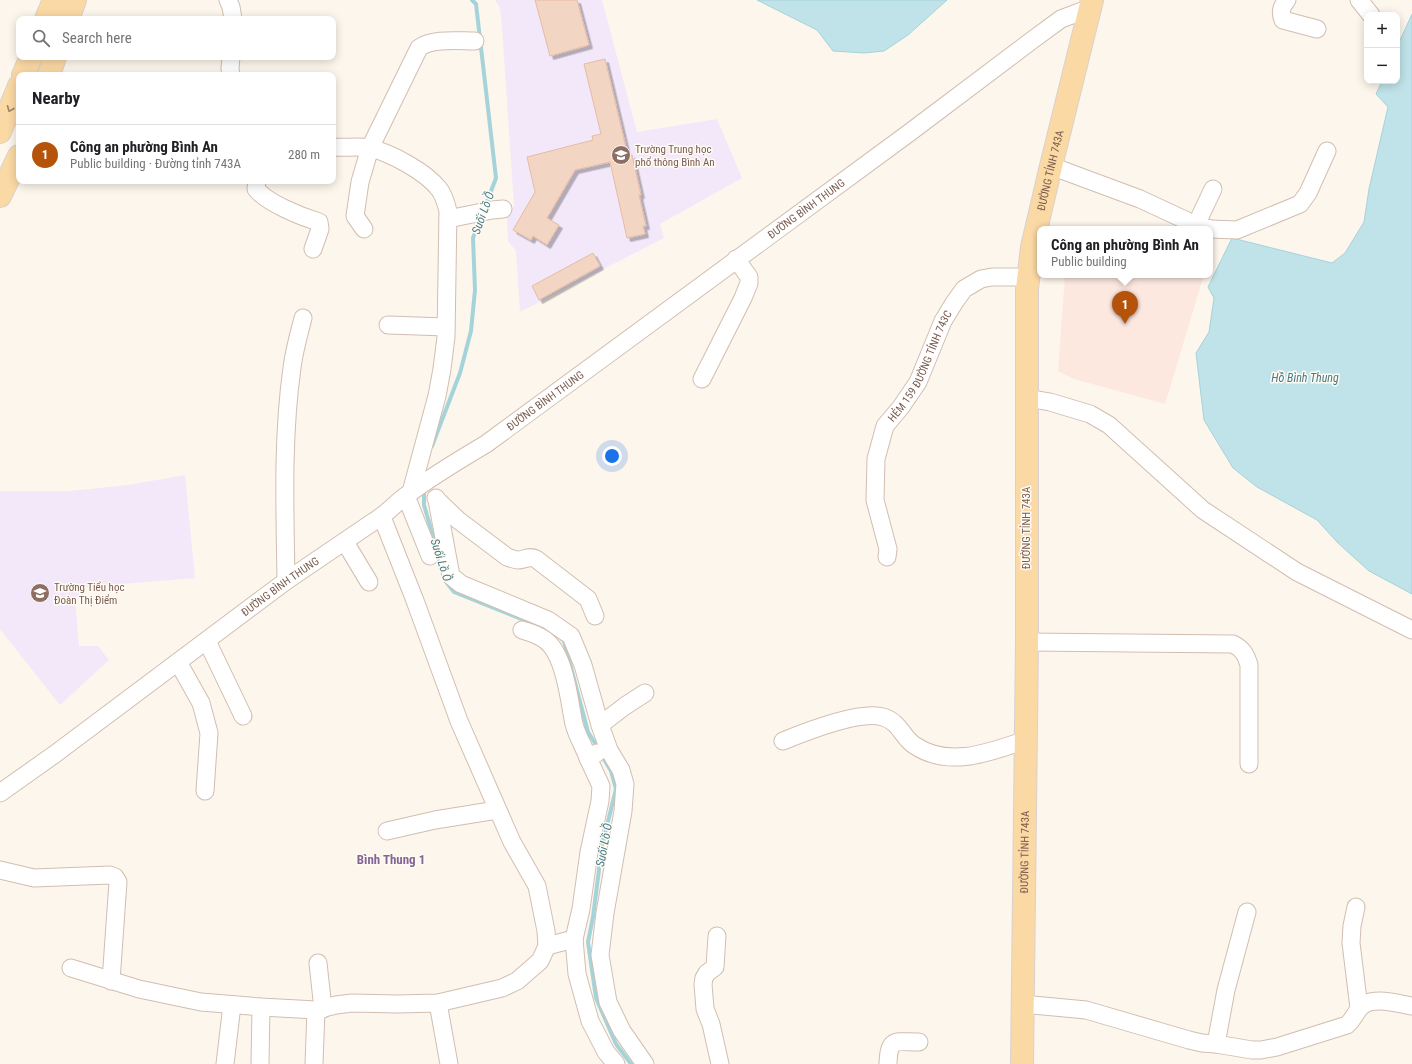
<!DOCTYPE html>
<html lang="en">
<head>
<meta charset="utf-8">
<style>
  :root { --surface:#fff; --page:#f2f2f2; --text:#202124; --muted:#757577; --line:#e0e0e0; --accent:#b45309 }
  body { margin:0; font-family:"Roboto Condensed",sans-serif; background:var(--page); color:var(--text) }
  .controls { position:absolute; right:12px; top:12px; display:grid; overflow:hidden; border-radius:8px; box-shadow:0 2px 10px #0003 }
  .controls button { width:36px; height:36px; display:grid; place-items:center; padding:0; border:0; border-bottom:1px solid var(--line); background:var(--surface); color:var(--text); font:20px sans-serif }
  .you { position:absolute; left:612px; top:456px; width:14px; height:14px; margin:-10px; border:3px solid #fff; border-radius:50%; background:#1a73e8; box-shadow:0 0 0 6px #1a73e833 }
  .badge { display:grid; place-items:center; width:26px; height:26px; border-radius:50%; background:var(--accent); color:#fff; font-size:13px; font-weight:700 }
  .pin { position:absolute; translate:-50% -33px; filter:drop-shadow(0 1px 2px #0008) }
  .pin::after { content:''; position:absolute; top:21px; width:14px; height:12px; background:inherit; clip-path:polygon(0 0,100% 0,50% 100%) }
  .popup { position:absolute; left:1037px; top:226px; width:176px; height:52px; box-sizing:border-box; display:grid; place-content:center; border-radius:8px; background:var(--surface); filter:drop-shadow(0 1px 3px #0005); font-size:13px; white-space:nowrap; color:var(--muted) }
  .popup b { font-size:15px; color:var(--text) }
  .popup::after { content:''; position:absolute; left:50%; top:100%; margin-left:-8px; border:8px solid transparent; border-top-color:var(--surface) }
  .list { margin:0; padding:0; list-style:none }
  h2 { display:flex; justify-content:space-between; align-items:center; height:52px; margin:0; padding:0 16px; font-size:17px }
  h2 small { font-size:13px; font-weight:400; color:var(--muted) }
  .list li { display:grid; grid-template-columns:26px 1fr auto; gap:12px; align-items:center; box-sizing:border-box; height:60px; padding:0 16px; border-top:1px solid var(--line) }
  .list b { display:block; font-size:15px; white-space:nowrap }
  .list p { margin:0; font-size:13px; white-space:nowrap; color:var(--muted) }
  .list em { font-size:13px; font-style:normal; color:var(--muted) }
  .icon { flex:none; width:22px; height:22px; fill:none; stroke:currentColor; stroke-width:2; stroke-linecap:round; stroke-linejoin:round }
  .map { position:relative; flex:none; width:1412px; height:1064px; overflow:hidden }
  .search { position:absolute; background:var(--surface); box-shadow:0 2px 10px #0003; left:16px; top:16px; width:320px; height:44px; display:flex; align-items:center; gap:10px; box-sizing:border-box; padding:0 14px; border-radius:8px; color:var(--muted); font-size:15px }
  .panel { position:absolute; background:var(--surface); box-shadow:0 2px 10px #0003; left:16px; top:72px; width:320px; height:112px; border-radius:8px }
  .map>svg:first-child { display:block }
  .commercial { fill:#fde8e0 }
  .education { fill:#f3e8fa }
  .water { fill:#bfe3e8; stroke:#a5d3da }
  .lines { fill:none; stroke-linecap:round; stroke-linejoin:round }
  .stream { stroke:#a5d3da; stroke-width:4 }
  .building { fill:#f3d5c3; stroke:#e6bba3; filter:url(#shadow) }
  .minor-casing { stroke:#d1beb0; stroke-width:19 }
  .major-casing { stroke:#dad1cd; stroke-width:24 }
  .minor { stroke:#fff; stroke-width:17 }
  .major { stroke:#fbd9a5; stroke-width:22 }
  .oneway { stroke:#a18267 }
  .labels { text-anchor:middle; dominant-baseline:central; stroke-width:3; stroke-linejoin:round; paint-order:stroke }
  .education-label { font-size:11px; fill:#785e54; stroke:#fffaf3; text-anchor:start }
  .street-label { font-size:11px; fill:#7a5c4d; stroke:#fffaf3 }
  .water-label { font-size:12px; font-style:italic; fill:#437c86; stroke:#fffaf3 }
  .quarter-label { font-size:13px; font-weight:bold; fill:#846695; stroke:#fffaf3 }
</style>
</head>
<body>
<div class="map">
<svg width="1412" height="1064" viewBox="0 0 1412 1064">
  <defs>
    <filter id="shadow"><feDropShadow dx="3.5" dy="3.5" stdDeviation="0" flood-color="#0004"/></filter>
  </defs>
  <rect width="100%" height="100%" fill="#fdf6ec"/>
  <polygon class="commercial" points="1065,275 1195,275 1203,278 1165,404 1074,379 1058,371"/>
  <g class="education">
    <polygon points="495,0 602,0 637,132 717,119 742,178 660,224 664,238 520,312 516,251 508,241 507,217 514,206 502,27 500,8"/>
    <polygon points="185,475 195,578 85,587 75,599 79,646 98,646 109,660 60,705 0,629 0,491 70,491 128,485"/>
  </g>
  <g class="water">
    <polygon points="757,0 947,0 908,35 884,51 864,53 833,51 817,30"/>
    <polygon points="1412,14 1412,594 1369,571 1338,543 1317,520 1257,487 1233,468 1204,420 1196,353 1209,332 1214,298 1208,287 1232,238 1332,263 1345,253 1364,222 1369,189 1388,107 1376,94 1382,81 1397,81 1397,47"/>
  </g>
  <g class="lines">
    <g class="stream">
      <polyline points="472,0 476,4 496,178 485,207"/>
      <polyline points="432,446 460,373 471,331 475,290 473,238 481,217"/>
      <polyline points="424,489 424,505 440,560"/>
      <polyline points="446,580 447,583 454,592 549,630"/>
      <polyline points="561,638 564,641 588,732 598,748"/>
      <polyline points="601,754 611,771 616,789 602,846 593,917 588,942 596,998 616,1044 631,1064"/>
    </g>
  </g>
  <g class="building">
    <polygon points="535,0 577,0 589,45 550,56"/>
    <polygon points="605,59 628,156 632,155 641,195 639,195 646,226 643,226 645,234 627,238 610,162 575,170 547,218 559,225 547,245 533,236 531,240 513,230 535,192 527,157 593,140 592,136 601,134 584,64"/>
    <polygon points="593,253 600,266 539,300 532,286"/>
  </g>
  <g class="lines">
    <defs>
      <g id="minor">
        <polyline points="228,0 231,7 233,19"/>
        <path d="M1287,0C1281,7 1280,12 1283,20L1317,29"/>
        <polyline points="1359,0 1371,15"/>
        <polyline points="231,75 230,69 231,57"/>
        <path d="M333,147C345,148 359,146 370,148C391,153 426,172 439,189C444,195 446,203 448,211L446,337L442,369L437,396L411,492"/>
        <polyline points="1051,166 1140,199 1196,225 1210,229"/>
        <path d="M257,181L256,189C267,203 302,217 319,222L320,229L313,249"/>
        <polyline points="448,219 492,210 503,209"/>
        <polyline points="1196,225 1213,189"/>
        <path d="M364,229L355,216L360,182L370,148L419,48C432,38 458,41 475,41"/>
        <polyline points="1210,229 1237,230 1300,204 1308,193 1327,151"/>
        <polyline points="388,325 446,327"/>
        <polyline points="702,379 743,298 749,283 749,277 736,259"/>
        <polyline points="1027,398 1050,402 1090,414 1109,425 1203,510 1297,572 1412,630"/>
        <polyline points="406,496 430,556"/>
        <path d="M436,498L437,500L458,520L507,557C511,558 514,560 518,560C525,560 528,555 536,559L588,599L595,616"/>
        <polyline points="437,500 451,576 461,584 548,620 571,636 583,665 600,725 609,750 621,770 625,784 623,811 605,913 600,955 608,1002 622,1031 645,1064"/>
        <polyline points="345,542 369,582"/>
        <path id="s1" d="M887,557L888,549L875,500L876,459L885,426L901,407L918,382L943,321L954,303L964,289L981,279L992,277H1028"/>
        <path d="M286,581C285,510 282,439 292,368C294,351 299,334 303,318"/>
        <path d="M522,630C528,632 536,634 542,638C565,650 569,701 574,724C577,736 584,747 588,758L597,753"/>
        <polyline points="207,641 243,716"/>
        <path d="M1027,642L1233,644C1243,649 1246,655 1249,665V764"/>
        <polyline points="178,662 201,703 209,733 205,791"/>
        <polyline points="600,725 625,706 645,693"/>
        <path d="M783,741C805,732 860,710 883,717C900,722 902,737 914,745C949,769 990,752 1026,740"/>
        <path id="s2" d="M0,793L55,754L286,581L370,524C386,515 393,505 407,495C432,476 459,460 486,444L909,133L1031,41L1061,19L1090,8"/>
        <polyline points="387,831 435,820 497,810"/>
        <polyline points="0,870 34,878 110,875 115,877 118,882 111,981"/>
        <polyline points="1356,907 1352,926 1351,943 1359,1008"/>
        <polyline points="717,936 715,967 707,973 704,978 703,984 705,1009 711,1024 720,1064"/>
        <polyline points="574,939 577,974 590,1021 606,1052 616,1064"/>
        <polyline points="547,946 574,939 581,909 589,852 600,801 601,786 588,758"/>
        <polyline points="318,963 323,1009"/>
        <polyline points="71,968 139,989 201,1002 261,1007 316,1010 336,1005 352,1003 398,1004 438,1003 502,988 517,981 540,961 547,946 546,931 537,886 512,842 459,721 414,598 382,517"/>
        <polyline points="438,1003 449,1064"/>
        <path d="M1022,1004L1086,1010L1189,1040L1202,1043L1216,1044L1252,1050H1261L1277,1047L1347,1025C1353,1020 1354,1015 1359,1009C1369,995 1396,1003 1411,1006"/>
        <polyline points="1216,1044 1226,990 1247,912"/>
        <polyline points="225,1064 232,1005"/>
        <polyline points="260,1064 261,1007"/>
        <polyline points="314,1064 316,1010"/>
        <path d="M888,1064C889,1037 895,1042 919,1042"/>
      </g>
      <g id="major">
        <polyline points="46,19 54,0"/>
        <polyline points="68,19 75,0"/>
        <polyline points="23,75 31,57"/>
        <polyline points="49,75 55,57"/>
        <polyline points="0,132 19,86"/>
        <polyline points="0,196 19,156"/>
        <path id="s3" d="M1022,1064L1027,642V289L1032,247L1051,166L1092,0"/>
      </g>
    </defs>
    <use href="#minor" class="minor-casing"/>
    <use href="#major" class="major-casing"/>
    <use href="#minor" class="minor"/>
    <use href="#major" class="major"/>
  </g>
  <defs><path id="oneway-chevron" d="M-2-3.5L2.5 0L-2 3.5" fill="none" stroke-width="1.6" stroke-linecap="round" stroke-linejoin="round"/></defs>
  <use class="oneway" href="#oneway-chevron" transform="translate(10 109) rotate(112)"/>
  <defs>
    <symbol id="school-disc" viewBox="-11 -11 22 22"><circle r="9.5" fill="#8d6e63" stroke="#fffaf3"/><path d="M0-5L7-2L0 1L-7-2ZM-4 1L0 2.5L4 1V4Q0 6-4 4Z" fill="#fff"/></symbol>
  </defs>
  <g fill-rule="evenodd">
    <use href="#school-disc" x="610" y="144" width="22" height="22"/>
    <use href="#school-disc" x="29" y="582" width="22" height="22"/>
  </g>
  <g class="labels">
    <g class="education-label">
      <text x="635" y="149">Trường Trung học<tspan x="635" dy="13">phổ thông Bình An</tspan></text>
      <text x="54" y="587">Trường Tiểu học<tspan x="54" dy="13">Đoàn Thị Điểm</tspan></text>
    </g>
    <g class="street-label">
      <text stroke="none"><textPath href="#s3" startOffset="896">ĐƯỜNG TỈNH 743A</textPath></text>
      <text stroke="none"><textPath href="#s2" startOffset="996">ĐƯỜNG BÌNH THUNG</textPath></text>
      <text stroke="none"><textPath href="#s1" startOffset="204">HẺM 159 ĐƯỜNG TỈNH 743C</textPath></text>
      <text stroke="none"><textPath href="#s2" startOffset="672">ĐƯỜNG BÌNH THUNG</textPath></text>
      <text transform="translate(1026 528) rotate(-90)">ĐƯỜNG TỈNH 743A</text>
      <text stroke="none"><textPath href="#s2" startOffset="348">ĐƯỜNG BÌNH THUNG</textPath></text>
      <text stroke="none"><textPath href="#s3" startOffset="212">ĐƯỜNG TỈNH 743A</textPath></text>
    </g>
    <g class="water-label">
      <text transform="translate(483 213) rotate(-70)">Suối Lồ Ồ</text>
      <text x="1305" y="378">Hồ Bình Thung</text>
      <text transform="translate(441 560) rotate(72)">Suối Lồ Ồ</text>
      <text transform="translate(604 845) rotate(-79)">Suối Lồ Ồ</text>
    </g>
    <g class="quarter-label">
      <text x="391" y="859">Bình Thung 1</text>
    </g>
  </g>
</svg>
<div class="controls">
<button>+</button>
<button>−</button>
</div>
<div class="you"></div>
<div class="pin badge" style="left:1125px;top:324px">1</div>
<div class="popup"><b>Công an phường Bình An</b>Public building</div>
<div class="search"><svg class="icon" aria-label="search" viewBox="0 0 24 24"><circle cx="10" cy="10" r="6"/><path d="M15 15l6 6"/></svg>Search here</div>
<section class="panel">
<h2>Nearby<small></small></h2>
<ul class="list">
<li><span class="badge">1</span><div><b>Công an phường Bình An</b><p>Public building · Đường tỉnh 743A</p></div><em>280 m</em></li>
</ul>
</section>
</div>
</body>
</html>
